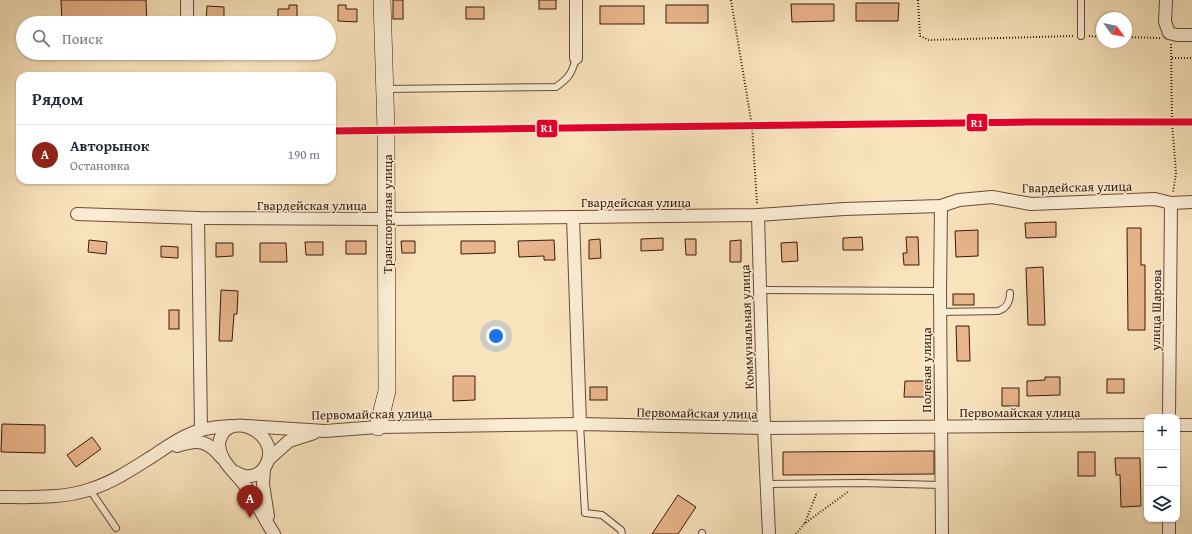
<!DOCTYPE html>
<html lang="ru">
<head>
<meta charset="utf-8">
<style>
  :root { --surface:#fff; --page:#f2f2f3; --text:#1f2937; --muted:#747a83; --line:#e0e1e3; --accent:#8f2418 }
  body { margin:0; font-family:"Gentium Book Plus",serif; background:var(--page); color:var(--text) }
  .controls { position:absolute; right:12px; bottom:12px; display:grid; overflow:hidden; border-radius:8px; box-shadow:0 1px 3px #0004 }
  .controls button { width:36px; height:36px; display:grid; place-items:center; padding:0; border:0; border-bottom:1px solid var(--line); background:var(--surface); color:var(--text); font:20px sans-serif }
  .compass { position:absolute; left:1096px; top:12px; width:36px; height:36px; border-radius:50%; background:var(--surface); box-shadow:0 1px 3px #0004; rotate:123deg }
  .you { position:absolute; left:496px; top:336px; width:14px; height:14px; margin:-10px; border:3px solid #fff; border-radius:50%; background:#1a73e8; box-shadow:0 0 0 6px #1a73e833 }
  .badge { display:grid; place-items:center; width:26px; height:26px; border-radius:50%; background:var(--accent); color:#fff; font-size:13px; font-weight:700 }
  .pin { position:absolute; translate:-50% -33px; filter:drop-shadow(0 1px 2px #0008) }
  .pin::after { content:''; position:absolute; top:21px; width:14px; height:12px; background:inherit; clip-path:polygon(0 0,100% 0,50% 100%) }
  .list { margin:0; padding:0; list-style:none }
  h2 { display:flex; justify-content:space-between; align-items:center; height:52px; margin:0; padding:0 16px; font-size:17px }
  h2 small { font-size:13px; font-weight:400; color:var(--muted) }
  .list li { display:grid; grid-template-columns:26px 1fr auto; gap:12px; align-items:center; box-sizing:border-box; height:60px; padding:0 16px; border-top:1px solid var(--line) }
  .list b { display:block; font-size:15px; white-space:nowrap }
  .list p { margin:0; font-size:13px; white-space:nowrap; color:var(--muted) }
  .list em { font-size:13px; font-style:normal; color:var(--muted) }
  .icon { flex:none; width:22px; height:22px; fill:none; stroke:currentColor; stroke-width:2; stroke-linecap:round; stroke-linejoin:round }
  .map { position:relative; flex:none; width:1192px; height:534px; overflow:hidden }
  .search { position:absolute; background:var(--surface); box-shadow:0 1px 3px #0004; left:16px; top:16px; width:320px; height:44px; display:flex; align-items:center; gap:10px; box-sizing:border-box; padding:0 14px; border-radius:22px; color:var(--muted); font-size:15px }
  .panel { position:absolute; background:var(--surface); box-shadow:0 1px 3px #0004; left:16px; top:72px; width:320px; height:112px; border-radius:12px }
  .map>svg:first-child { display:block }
  .building { fill:#e8b48a; stroke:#39190a }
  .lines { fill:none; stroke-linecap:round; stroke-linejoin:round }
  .lane-casing { stroke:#694c37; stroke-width:8 }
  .street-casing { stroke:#694c37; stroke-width:14 }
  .secondary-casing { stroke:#39190a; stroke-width:18 }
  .path { stroke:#39190a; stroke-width:2; stroke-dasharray:1 2; stroke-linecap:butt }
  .lane { stroke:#fbedd4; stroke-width:6 }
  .street { stroke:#fbedd4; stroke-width:12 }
  .secondary { stroke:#fbedd4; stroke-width:17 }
  .rail-1-casing { stroke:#fbedd4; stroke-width:10 }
  .rail-1 { stroke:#e4002b; stroke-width:7 }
  .labels { text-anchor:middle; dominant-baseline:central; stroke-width:3; stroke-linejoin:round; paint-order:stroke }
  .street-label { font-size:13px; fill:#39190a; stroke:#fbedd4 }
  .line-badge { stroke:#fbedd4; stroke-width:1.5 }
  .badge-label { font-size:11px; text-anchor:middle; font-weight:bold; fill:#fff }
</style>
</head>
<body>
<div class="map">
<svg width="1192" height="534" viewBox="0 0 1192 534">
  <rect width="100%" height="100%" fill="#f9e3bd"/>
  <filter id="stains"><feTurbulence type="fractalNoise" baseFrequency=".005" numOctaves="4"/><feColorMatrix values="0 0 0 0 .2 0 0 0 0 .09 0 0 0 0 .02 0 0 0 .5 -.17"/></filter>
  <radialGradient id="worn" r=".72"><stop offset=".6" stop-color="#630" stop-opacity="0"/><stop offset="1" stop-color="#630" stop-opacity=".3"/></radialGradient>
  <g class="building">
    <polygon points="61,0 146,0 147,23 62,23"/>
    <rect x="393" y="0" width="10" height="19"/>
    <rect x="539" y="0" width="17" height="9"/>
    <polygon points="856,3 899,3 898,21 856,21"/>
    <polygon points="791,4 834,4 834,21 792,22"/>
    <polygon points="289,5 297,5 297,21 278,21 278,9 289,9"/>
    <polygon points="338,5 346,5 346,9 357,9 357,22 338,21"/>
    <rect x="666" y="5" width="42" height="18"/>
    <polygon points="207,6 224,7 224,23 206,23"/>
    <rect x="600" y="6" width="44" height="18"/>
    <rect x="466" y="7" width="18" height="12"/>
    <polygon points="1056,222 1056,237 1026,238 1025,223"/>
    <polygon points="1127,228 1141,228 1141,265 1145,265 1145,330 1128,330"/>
    <polygon points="978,230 978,256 956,257 955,231"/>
    <polygon points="862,237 863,250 843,250 843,238"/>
    <polygon points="906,237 918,237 919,265 904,265 903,253 907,253"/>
    <polygon points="663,238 663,250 641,251 641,239"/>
    <polygon points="600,239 601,258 589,259 589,240"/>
    <polygon points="685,239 696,239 696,255 686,255"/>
    <polygon points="89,240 107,242 106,254 88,252"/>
    <polygon points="554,240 555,260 544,260 544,256 519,257 518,241"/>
    <polygon points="741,240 741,262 730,262 730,241"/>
    <rect x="346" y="241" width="20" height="13"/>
    <polygon points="401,241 415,241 415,253 402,253"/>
    <polygon points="461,241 495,241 495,253 461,254"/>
    <polygon points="305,242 323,242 323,255 306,255"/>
    <polygon points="797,242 798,261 782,262 781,243"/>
    <polygon points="216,243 233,243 233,256 216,257"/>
    <polygon points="260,243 286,243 287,262 260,262"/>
    <polygon points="161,246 178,247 178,258 161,257"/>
    <polygon points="1043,267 1045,325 1028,325 1026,268"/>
    <polygon points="221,290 238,291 237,314 234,314 232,341 219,341"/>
    <rect x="953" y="294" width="21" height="11"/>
    <rect x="169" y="310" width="10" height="19"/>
    <polygon points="956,326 969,326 970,361 957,361"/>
    <polygon points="453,376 475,376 475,400 453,401"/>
    <polygon points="1045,377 1060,377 1060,395 1027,396 1027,381 1045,380"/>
    <rect x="1107" y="379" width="17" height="14"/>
    <polygon points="905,381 925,381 925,397 904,397"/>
    <rect x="590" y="387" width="17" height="13"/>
    <rect x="1002" y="388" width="17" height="18"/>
    <polygon points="2,424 45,425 45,453 1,452"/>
    <polygon points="92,437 101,449 76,467 67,455"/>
    <polygon points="934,451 934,474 783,475 783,452"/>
    <rect x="1078" y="452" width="17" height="24"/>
    <polygon points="1115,458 1140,458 1141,506 1121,507 1120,475 1116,475"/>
    <polygon points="678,495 696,507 678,534 652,534"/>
  </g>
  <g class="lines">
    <defs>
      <g id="lane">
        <polyline points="1081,36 1081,0"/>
        <path d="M385,89L556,87C569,78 572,73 576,58"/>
        <polyline points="761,290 940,291"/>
        <path d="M940,312L998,311C1007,308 1010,302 1010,293"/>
        <polyline points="580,424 585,513 602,515 621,530 622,534"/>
        <polyline points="767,484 861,483 941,485"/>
        <polyline points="90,490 116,528"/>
        <polyline points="702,533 702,534"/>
      </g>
      <g id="street">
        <polyline points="576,0 576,58"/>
        <polyline points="1166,0 1165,22 1169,33 1177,35 1192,35"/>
        <polyline points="187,23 187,0"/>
        <polyline points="941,206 940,291 942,534"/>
        <polyline points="77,214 198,218 387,219 758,215 844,209 941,206 959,200 992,197 1031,204 1155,199 1171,203 1192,202"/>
        <polyline points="758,215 764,428 769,534"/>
        <polyline points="573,217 580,424"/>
        <polyline points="198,218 201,430"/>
        <polyline points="1169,417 1171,203"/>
        <polyline points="1177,425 1192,425"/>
        <polyline points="246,426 325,431 378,427 580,424 764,428 1147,425"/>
        <path d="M177,446C199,439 207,440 222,458"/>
        <polyline points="270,458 289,441 314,433"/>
        <polyline points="264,469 263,484 268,516"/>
        <path d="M233,471C241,475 246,478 255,475C261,473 264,469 266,465C281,437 238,413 223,433C218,441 218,447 222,456C227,468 239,476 246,487C257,502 264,519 274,534"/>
        <path d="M0,497C30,497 63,499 91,489C113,482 134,468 153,456C165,448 177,439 190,434C203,428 218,427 232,426"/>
        <polyline points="1169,534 1169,519"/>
      </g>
      <polyline id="secondary" points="378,427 387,391 386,130 382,0"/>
    </defs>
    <use href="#lane" class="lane-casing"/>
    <use href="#street" class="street-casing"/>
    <use href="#secondary" class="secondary-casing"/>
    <g class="path">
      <polyline points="731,0 752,126 757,204"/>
      <polyline points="918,0 920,36 929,40 1073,36"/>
      <polyline points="1089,36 1102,37"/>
      <polyline points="1126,37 1160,38"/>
      <polyline points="1171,44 1172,123 1176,173 1173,193"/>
      <polyline points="1172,58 1192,58"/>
      <polyline points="805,523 817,492"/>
      <polyline points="796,534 804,524 849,491"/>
    </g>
    <use href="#lane" class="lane"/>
    <use href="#street" class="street"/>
    <use href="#secondary" class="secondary"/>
    <defs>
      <polyline id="rail-1" points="332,131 1028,122 1192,122"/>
    </defs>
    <use href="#rail-1" class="rail-1-casing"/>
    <use href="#rail-1" class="rail-1"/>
  </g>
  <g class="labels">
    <g class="street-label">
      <text transform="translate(1077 187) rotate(-1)">Гвардейская улица</text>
      <text x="636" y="202">Гвардейская улица</text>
      <text x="312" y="205">Гвардейская улица</text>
      <text transform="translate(387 214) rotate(-90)">Транспортная улица</text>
      <text transform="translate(1156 310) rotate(-89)">улица Шарова</text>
      <text transform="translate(747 327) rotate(-92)">Коммунальная улица</text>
      <text transform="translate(926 370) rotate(-90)">Полевая улица</text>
      <text x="1020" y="412">Первомайская улица</text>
      <text transform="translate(697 413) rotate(1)">Первомайская улица</text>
      <text transform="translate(372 414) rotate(-1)">Первомайская улица</text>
    </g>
  </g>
  <g class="line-badge">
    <rect x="966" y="113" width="22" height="19" rx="4" fill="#e4002b"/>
    <rect x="536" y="119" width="22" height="19" rx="4" fill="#e4002b"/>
  </g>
  <g class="badge-label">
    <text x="977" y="127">R1</text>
    <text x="547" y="132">R1</text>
  </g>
  <rect width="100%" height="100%" filter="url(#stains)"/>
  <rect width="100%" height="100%" fill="url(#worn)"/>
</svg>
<div class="controls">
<button>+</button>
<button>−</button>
<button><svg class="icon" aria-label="layers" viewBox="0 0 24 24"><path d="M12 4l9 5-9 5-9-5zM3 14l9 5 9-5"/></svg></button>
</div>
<svg class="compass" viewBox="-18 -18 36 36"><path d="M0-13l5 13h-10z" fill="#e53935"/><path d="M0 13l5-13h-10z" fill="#747a83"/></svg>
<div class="you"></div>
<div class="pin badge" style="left:250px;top:518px">A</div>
<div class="search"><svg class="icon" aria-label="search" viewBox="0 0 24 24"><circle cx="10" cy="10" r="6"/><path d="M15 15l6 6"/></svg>Поиск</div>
<section class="panel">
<h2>Рядом<small></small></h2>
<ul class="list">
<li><span class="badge">A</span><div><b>Авторынок</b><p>Остановка</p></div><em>190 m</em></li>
</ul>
</section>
</div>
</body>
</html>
